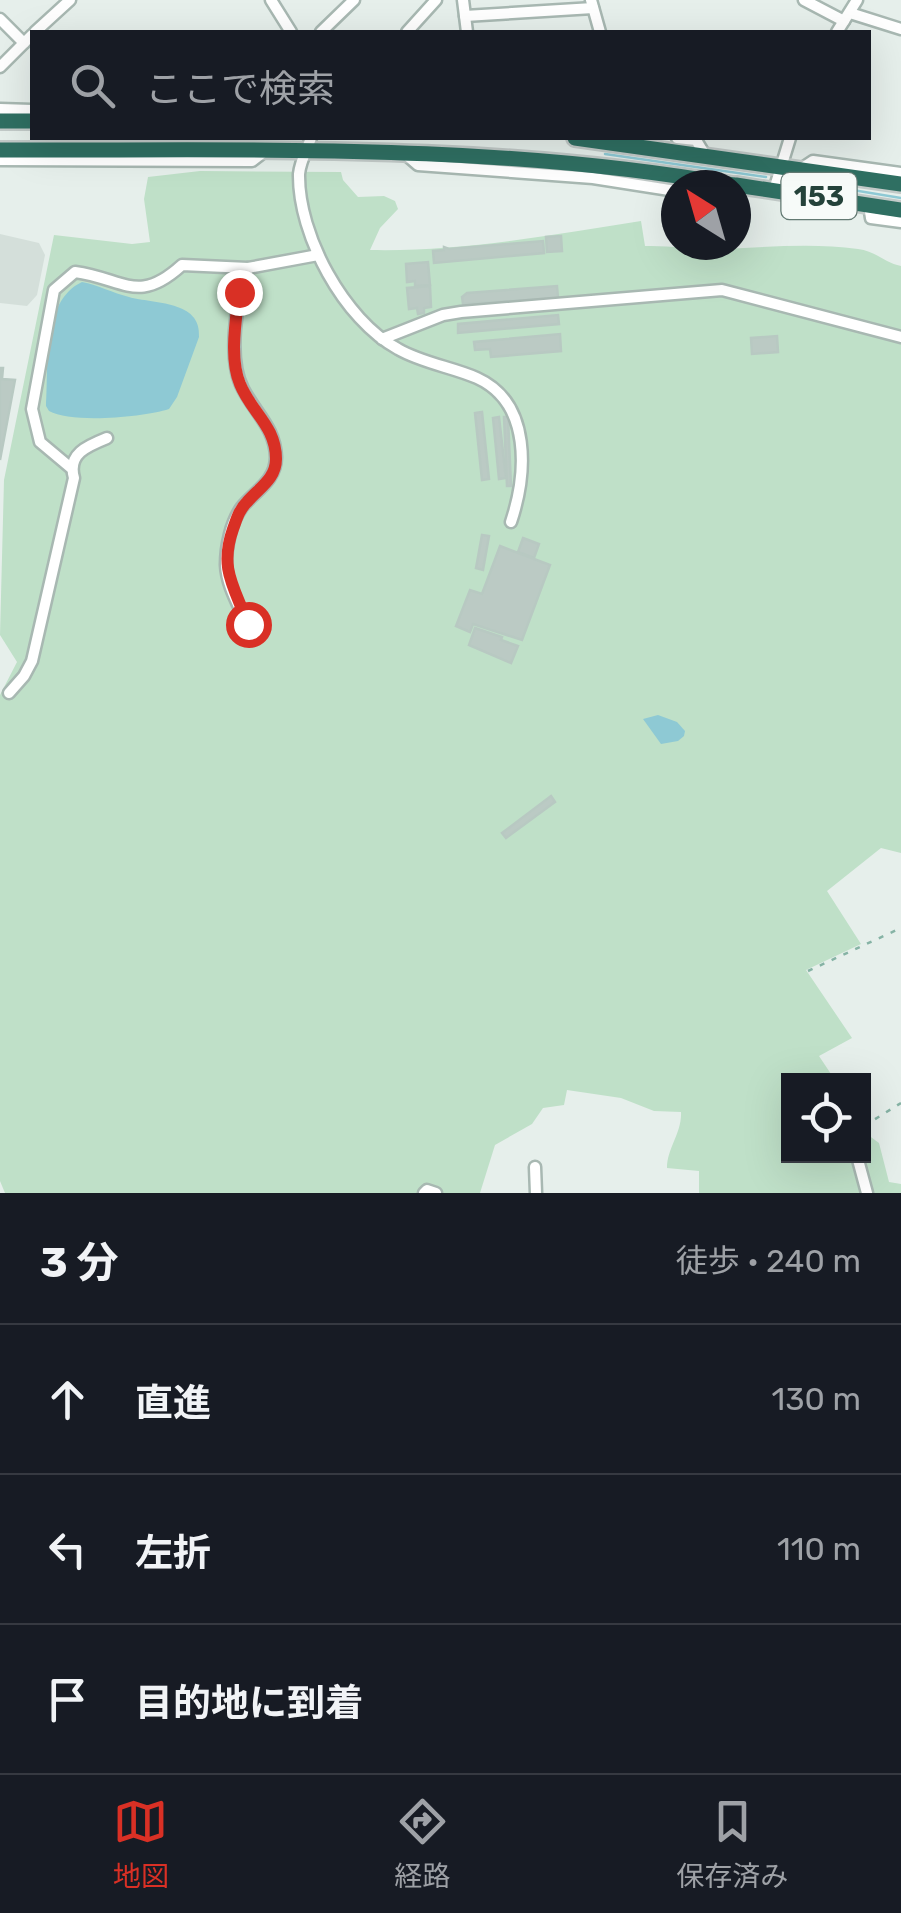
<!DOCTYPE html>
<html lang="ja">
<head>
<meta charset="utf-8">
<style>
  :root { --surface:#171b24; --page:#20242c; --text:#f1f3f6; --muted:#9ea1a6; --line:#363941; --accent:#d93025 }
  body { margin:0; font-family:Rubik,"Noto Sans JP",sans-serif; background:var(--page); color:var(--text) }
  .controls { position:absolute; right:30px; bottom:30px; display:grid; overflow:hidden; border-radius:0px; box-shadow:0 10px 40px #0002 }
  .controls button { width:90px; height:90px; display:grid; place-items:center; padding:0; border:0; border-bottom:2px solid var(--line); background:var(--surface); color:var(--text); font:50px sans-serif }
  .compass { position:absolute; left:661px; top:170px; width:90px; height:90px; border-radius:50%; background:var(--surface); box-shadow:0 10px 40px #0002; rotate:323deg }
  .stop { position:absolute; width:30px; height:30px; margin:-22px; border:8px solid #d93025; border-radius:50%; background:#fff }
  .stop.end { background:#d93025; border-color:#fff; box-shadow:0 2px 10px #0008 }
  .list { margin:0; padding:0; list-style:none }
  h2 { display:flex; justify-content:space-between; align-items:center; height:130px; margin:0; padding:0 40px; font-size:42px }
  h2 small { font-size:32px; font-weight:400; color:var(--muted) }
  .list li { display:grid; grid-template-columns:65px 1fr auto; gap:30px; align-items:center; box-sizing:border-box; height:150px; padding:0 40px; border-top:2px solid var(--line) }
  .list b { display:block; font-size:38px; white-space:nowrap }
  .list em { font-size:32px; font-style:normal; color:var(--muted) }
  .icon { flex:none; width:55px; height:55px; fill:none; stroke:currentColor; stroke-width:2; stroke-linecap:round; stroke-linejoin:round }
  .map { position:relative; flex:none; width:901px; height:1193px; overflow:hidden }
  .search { position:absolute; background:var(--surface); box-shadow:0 10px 40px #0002; left:30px; right:30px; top:30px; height:110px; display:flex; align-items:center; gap:25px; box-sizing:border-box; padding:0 35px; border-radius:0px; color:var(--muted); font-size:38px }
  .sheet { height:580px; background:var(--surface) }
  nav { display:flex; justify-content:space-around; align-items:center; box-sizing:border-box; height:140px; border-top:2px solid var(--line); background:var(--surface); font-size:28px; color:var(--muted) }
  nav a { display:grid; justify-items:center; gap:5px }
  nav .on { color:var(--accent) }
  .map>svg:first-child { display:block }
  .built { fill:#d4dfda }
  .green { fill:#bfe0c8 }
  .water { fill:#8ec9d4 }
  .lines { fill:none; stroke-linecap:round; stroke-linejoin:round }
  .stream { stroke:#8ec9d4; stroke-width:2.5 }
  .building { fill:#bbcac4; stroke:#b8c9c2; stroke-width:2.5 }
  .minor-casing { stroke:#a8b8b2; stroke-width:15 }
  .highway-casing { stroke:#c2cac8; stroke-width:20 }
  .path { stroke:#86b3a5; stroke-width:2.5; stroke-dasharray:5 8; stroke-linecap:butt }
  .minor { stroke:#fff; stroke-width:10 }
  .highway { stroke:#2f6f62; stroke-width:15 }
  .route { stroke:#d93025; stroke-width:12 }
  .labels { text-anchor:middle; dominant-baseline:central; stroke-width:8; stroke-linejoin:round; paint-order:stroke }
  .shield { fill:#f7fbf9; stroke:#637a73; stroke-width:2.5 }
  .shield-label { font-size:28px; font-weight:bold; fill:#24423a }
</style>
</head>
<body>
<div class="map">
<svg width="901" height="1193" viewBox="0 0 901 1193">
  <rect width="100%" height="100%" fill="#e6efeb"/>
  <polygon class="built" points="0,234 39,243 45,255 37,295 27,306 0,303"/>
  <path class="green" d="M200,171L341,172L343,180L358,197L384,196L395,201L398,209L380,228L370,250C460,252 552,235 641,221L645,246C671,245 698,251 724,249C768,247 814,243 858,249C876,251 885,263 901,266V853L881,848L827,891L861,944L806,970L852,1038L819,1056L835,1080H788L785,1161L793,1156H864V1132L879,1143L889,1182L901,1184V1193H699V1171L667,1168C667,1148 682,1133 681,1112L654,1111L621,1098L567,1090L564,1105L543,1108L532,1124L495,1145L480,1193H444L429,1188L423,1193H5L0,1181V695L17,662L0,635L4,480L54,235L132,244L150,242L144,199L148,177Z"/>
  <g class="water">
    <path d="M82,282C98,285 113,293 129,297C153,304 202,300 199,337L177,397L169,409C144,417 72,424 49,411L46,406C49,368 41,301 82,282Z"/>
    <polygon points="658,715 677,722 685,731 684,736 678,741 661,744 643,719"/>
  </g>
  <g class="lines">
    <g class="stream">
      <polyline points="605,154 766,177"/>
      <polyline points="786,179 901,198"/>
    </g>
  </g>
  <g class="building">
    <polygon points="561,236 562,251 547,252 546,237"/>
    <polygon points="543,241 544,253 434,263 433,251 444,250 444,247 449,249"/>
    <polygon points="428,262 430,285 415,286 415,281 407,282 406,264"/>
    <polygon points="430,286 431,307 424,308 424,313 418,314 417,308 409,309 407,288"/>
    <polygon points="557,286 558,298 463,304 462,297 467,293"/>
    <polygon points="558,315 559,324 458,333 458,324"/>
    <polygon points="560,334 561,351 491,357 490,349 475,350 474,342"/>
    <polygon points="777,336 778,352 752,354 751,338"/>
    <polygon points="0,368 3,368 2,379 15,380 0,460"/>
    <polygon points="482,412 489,479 482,480 475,413"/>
    <polygon points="499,417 506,478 499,479 493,418"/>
    <polygon points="504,417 508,417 511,486 507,486"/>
    <polygon points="482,535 489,536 483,570 476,568"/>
    <polygon points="523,538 539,544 534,558 518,552"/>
    <polygon points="500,546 550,565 522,640 473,624 470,632 456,626 470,590 482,594"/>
    <polygon points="475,628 502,637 501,640 518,646 511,663 469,645"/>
    <polygon points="551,796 555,802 506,838 502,833"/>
  </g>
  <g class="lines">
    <defs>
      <g id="minor">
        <polyline points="271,0 291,32"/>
        <polyline points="463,0 467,32"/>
        <polyline points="591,0 600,32"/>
        <polyline points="804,0 844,21"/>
        <polyline points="850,13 901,29"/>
        <polyline points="465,16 593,8"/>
        <polyline points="0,19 24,43 32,35"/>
        <polyline points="35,32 70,0"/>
        <polyline points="321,32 354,0"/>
        <polyline points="407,32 436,0"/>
        <polyline points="837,32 857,0"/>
        <polyline points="0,67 24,43"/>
        <polyline points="0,109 32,110"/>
        <path d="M311,138C307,149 300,162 299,174C298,235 344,320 398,349C422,363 452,367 477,378C532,403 527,474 511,522"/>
        <polyline points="677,138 696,140 705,155"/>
        <polyline points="403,152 418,165 593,178 676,191"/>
        <polyline points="0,160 252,161 265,151"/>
        <polyline points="801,169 813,161 901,173"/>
        <polyline points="774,190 790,138"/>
        <polyline points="869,205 871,218 901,222"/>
        <path d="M248,268C236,300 227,359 243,389C256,414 275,428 276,457C276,481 255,491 242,507C231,522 226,546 226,565C227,590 245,614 252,638"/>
        <polyline points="382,339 443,315 461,312 722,290 901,337"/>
        <path d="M71,468L40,442L32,409L54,290L75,272C125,279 138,305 182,265L248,268L318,255"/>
        <path d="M9,693L24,676L32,661L74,478C67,454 87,446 107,438"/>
        <polyline points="857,1156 867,1193"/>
        <polyline points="535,1167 536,1193"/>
        <polyline points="424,1193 427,1190 436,1193"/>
      </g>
      <g id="highway">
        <polyline points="0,121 32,121"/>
        <polyline points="575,138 901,184"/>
        <path d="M0,150C245,151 490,142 733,185"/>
        <polyline points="736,185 901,210"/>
      </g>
    </defs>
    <use href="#minor" class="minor-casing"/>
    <use href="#highway" class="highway-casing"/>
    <g class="path">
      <polyline points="808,971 901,928"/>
      <polyline points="864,1126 901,1103"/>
    </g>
    <use href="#minor" class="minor"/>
    <use href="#highway" class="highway"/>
  </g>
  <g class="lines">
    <path class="route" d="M239,292C236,320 229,358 240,384C251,412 276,426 276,459C276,479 259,488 247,502C239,510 237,518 233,529C219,569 234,586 248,624"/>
  </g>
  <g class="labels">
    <rect class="shield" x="781.5" y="173" width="75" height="46" rx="8"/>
    <g class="shield-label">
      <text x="819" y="196">153</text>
    </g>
  </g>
</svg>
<div class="controls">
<button><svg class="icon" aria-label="locate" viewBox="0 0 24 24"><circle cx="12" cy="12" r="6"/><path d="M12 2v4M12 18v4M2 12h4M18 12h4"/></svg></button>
</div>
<svg class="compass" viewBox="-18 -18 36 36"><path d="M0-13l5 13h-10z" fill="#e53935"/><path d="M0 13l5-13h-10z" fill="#9ea1a6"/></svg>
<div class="stop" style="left:248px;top:624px"></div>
<div class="stop end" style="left:239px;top:292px"></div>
<div class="search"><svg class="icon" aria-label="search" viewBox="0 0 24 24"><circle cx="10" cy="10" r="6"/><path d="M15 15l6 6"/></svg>ここで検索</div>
</div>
<section class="sheet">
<h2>3 分<small>徒歩 · 240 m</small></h2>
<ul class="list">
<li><svg class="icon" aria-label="ahead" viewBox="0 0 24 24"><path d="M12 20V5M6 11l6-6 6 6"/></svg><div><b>直進</b></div><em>130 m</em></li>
<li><svg class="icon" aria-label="left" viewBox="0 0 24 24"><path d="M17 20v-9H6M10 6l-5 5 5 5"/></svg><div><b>左折</b></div><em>110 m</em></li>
<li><svg class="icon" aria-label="arrive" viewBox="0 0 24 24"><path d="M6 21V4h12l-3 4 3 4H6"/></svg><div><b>目的地に到着</b></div></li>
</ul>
</section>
<nav>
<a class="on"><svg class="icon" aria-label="map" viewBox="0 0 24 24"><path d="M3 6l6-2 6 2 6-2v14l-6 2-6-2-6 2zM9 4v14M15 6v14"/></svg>地図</a>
<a><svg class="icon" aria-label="directions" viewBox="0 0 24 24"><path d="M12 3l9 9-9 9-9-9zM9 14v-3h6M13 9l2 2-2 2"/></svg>経路</a>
<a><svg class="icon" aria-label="saved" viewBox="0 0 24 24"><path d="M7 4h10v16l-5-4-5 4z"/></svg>保存済み</a>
</nav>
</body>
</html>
